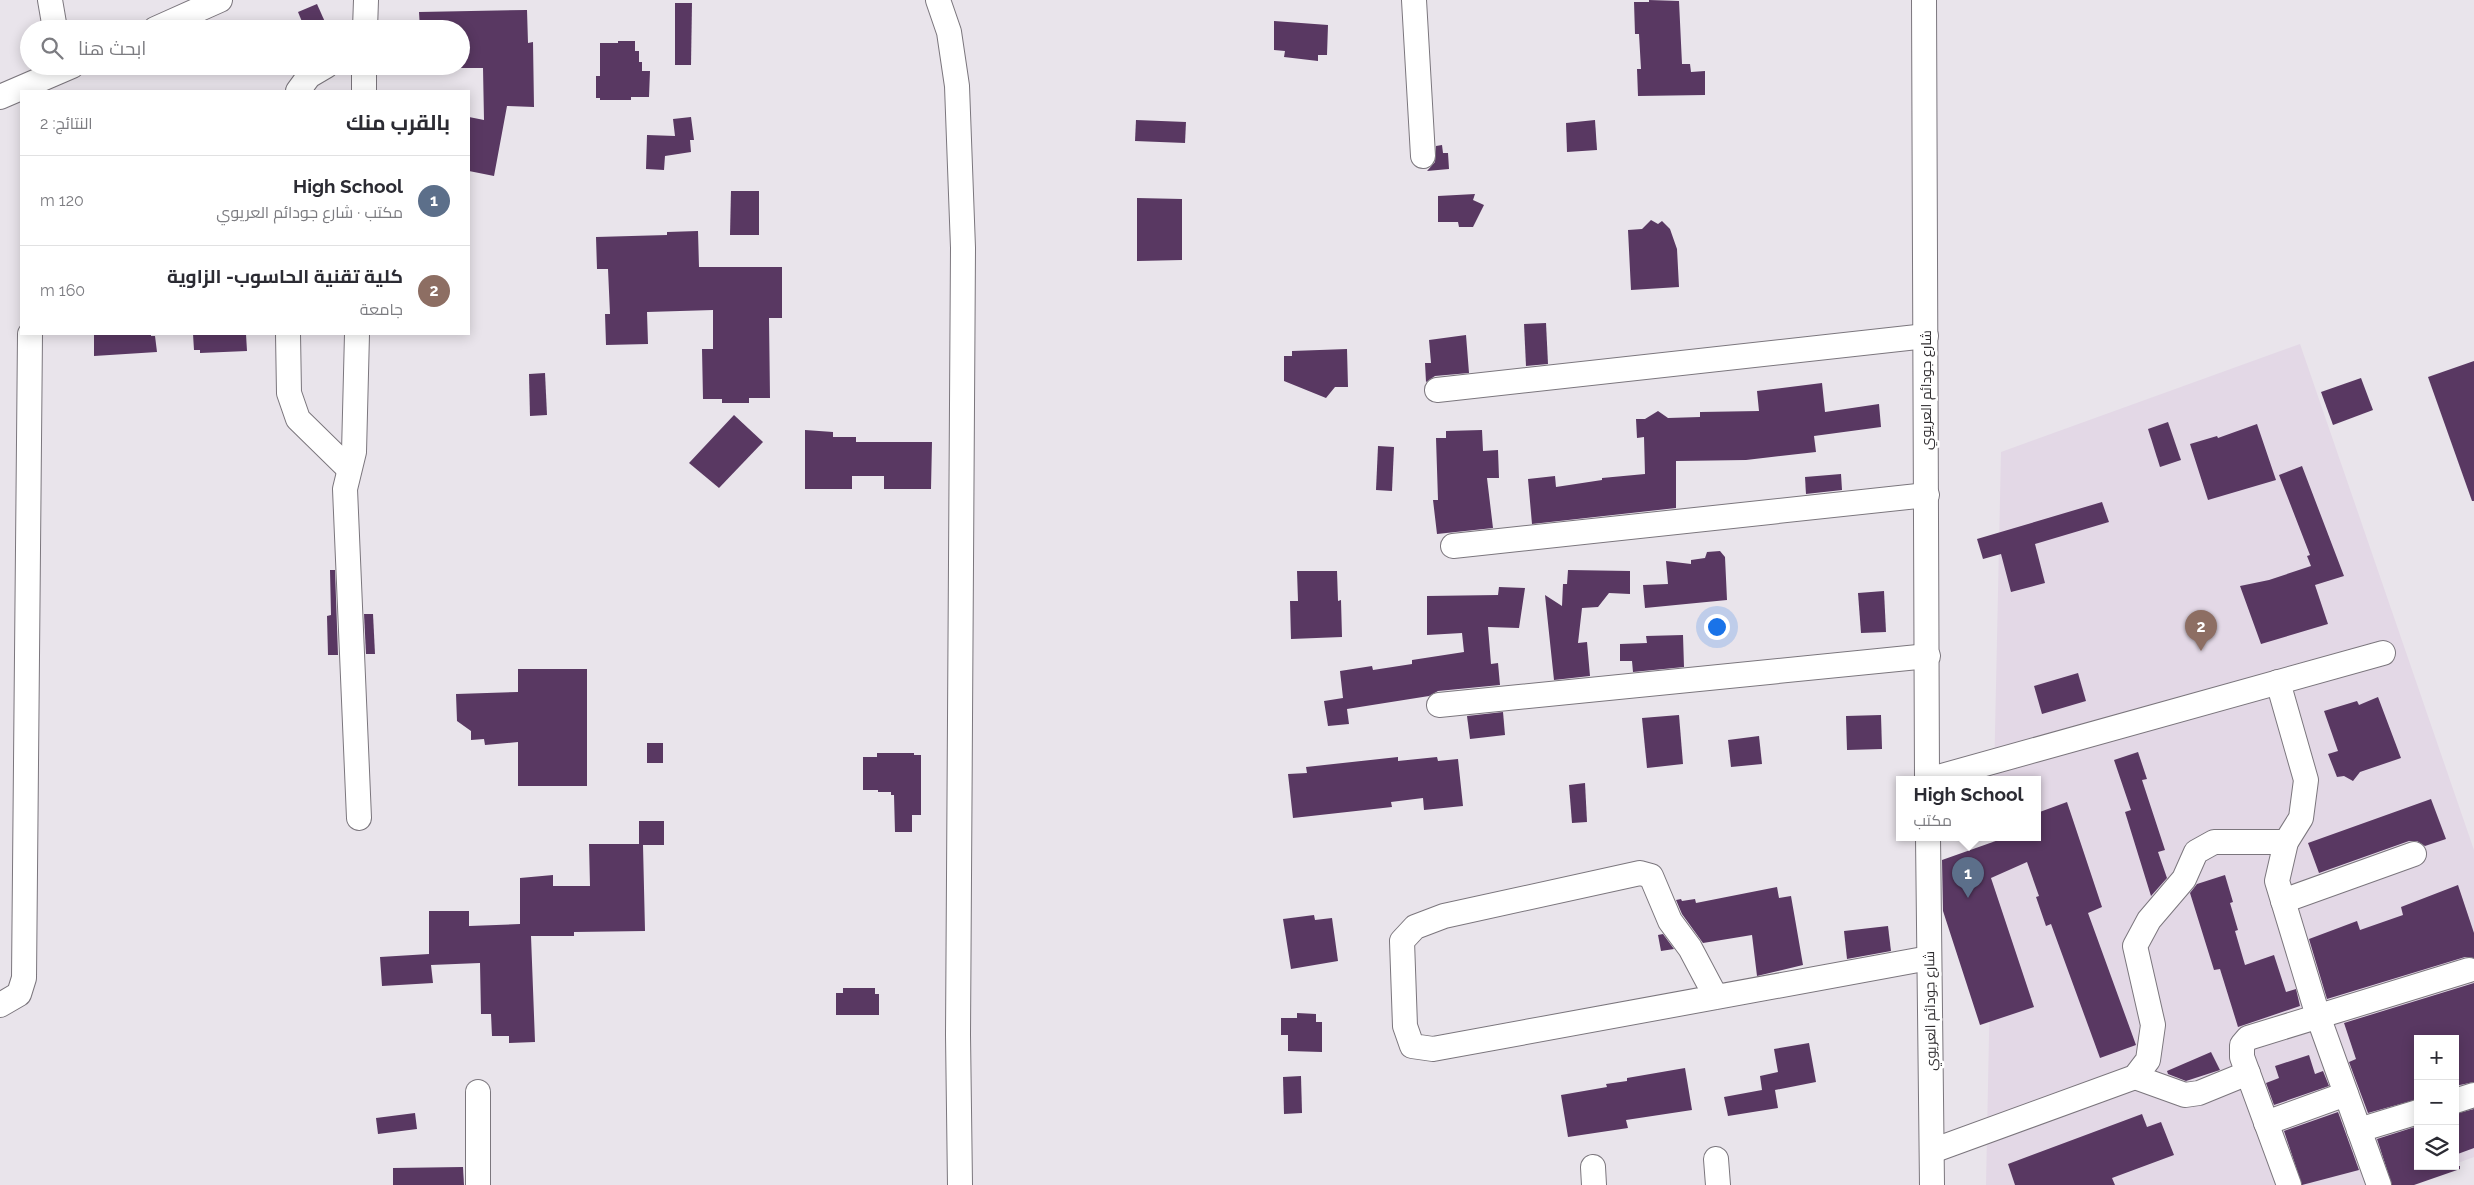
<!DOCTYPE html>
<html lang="ar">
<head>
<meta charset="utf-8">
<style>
  :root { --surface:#fff; --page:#f2f2f3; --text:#2b2b33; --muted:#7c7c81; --line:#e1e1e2; --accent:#7c3aed }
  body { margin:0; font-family:Raleway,Cairo,sans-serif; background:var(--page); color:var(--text); direction:rtl }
  .controls { position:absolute; right:15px; bottom:15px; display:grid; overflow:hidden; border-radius:0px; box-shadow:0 2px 12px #0003 }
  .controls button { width:45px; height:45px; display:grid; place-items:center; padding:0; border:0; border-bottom:1px solid var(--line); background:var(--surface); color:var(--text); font:25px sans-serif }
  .you { position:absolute; left:1716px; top:626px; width:18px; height:18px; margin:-12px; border:4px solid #fff; border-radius:50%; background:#1a73e8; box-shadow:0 0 0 8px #1a73e833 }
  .badge { display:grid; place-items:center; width:32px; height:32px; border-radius:50%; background:var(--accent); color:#fff; font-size:16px; font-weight:700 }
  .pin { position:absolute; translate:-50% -41px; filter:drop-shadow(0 1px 2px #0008) }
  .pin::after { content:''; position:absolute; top:26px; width:18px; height:15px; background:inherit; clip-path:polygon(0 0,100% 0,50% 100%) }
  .popup { position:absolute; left:1896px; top:776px; width:145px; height:65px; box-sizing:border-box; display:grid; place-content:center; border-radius:0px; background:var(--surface); filter:drop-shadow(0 1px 4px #0005); font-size:16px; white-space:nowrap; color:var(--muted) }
  .popup b { font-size:19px; color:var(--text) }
  .popup::after { content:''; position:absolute; left:50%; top:100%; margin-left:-10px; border:10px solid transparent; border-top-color:var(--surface) }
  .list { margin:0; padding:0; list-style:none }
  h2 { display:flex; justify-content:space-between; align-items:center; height:65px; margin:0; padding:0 20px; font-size:21px }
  h2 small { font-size:16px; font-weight:400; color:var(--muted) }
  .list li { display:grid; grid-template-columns:32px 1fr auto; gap:15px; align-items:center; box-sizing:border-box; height:90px; padding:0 20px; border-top:1px solid var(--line) }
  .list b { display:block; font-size:19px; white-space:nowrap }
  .list p { margin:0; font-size:16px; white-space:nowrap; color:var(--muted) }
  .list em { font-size:16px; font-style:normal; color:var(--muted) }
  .icon { flex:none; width:28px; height:28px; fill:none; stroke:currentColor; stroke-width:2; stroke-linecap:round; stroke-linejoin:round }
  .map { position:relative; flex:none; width:2474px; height:1185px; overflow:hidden; direction:ltr }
  .search { position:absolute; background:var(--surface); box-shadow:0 2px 12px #0003; left:20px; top:20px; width:450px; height:55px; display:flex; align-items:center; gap:12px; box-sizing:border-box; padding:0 18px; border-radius:28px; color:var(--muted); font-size:19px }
  .panel { position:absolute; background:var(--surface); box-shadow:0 2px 12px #0003; left:20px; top:90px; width:450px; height:245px; border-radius:0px; direction:rtl }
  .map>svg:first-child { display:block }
  .built { fill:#e3d8e6 }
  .building { fill:#593862 }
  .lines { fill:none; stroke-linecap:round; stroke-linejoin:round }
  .minor-casing { stroke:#7b767d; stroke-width:26 }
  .minor { stroke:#fff; stroke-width:24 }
  .labels { text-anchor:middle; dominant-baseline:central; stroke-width:5; stroke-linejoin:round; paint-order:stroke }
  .street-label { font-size:14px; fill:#302e31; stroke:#fff }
</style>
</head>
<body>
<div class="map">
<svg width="2474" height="1185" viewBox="0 0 2474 1185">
  <rect width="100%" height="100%" fill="#e9e4eb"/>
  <polygon class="built" points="2300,344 2474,850 2474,1157 2455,1164 2455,1039 2418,1039 2418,1166 2397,1185 1986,1185 1993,837 2037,837 2037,779 1994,779 2001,452"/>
  <g class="building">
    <polygon points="1649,0 1679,1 1682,64 1690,64 1691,72 1705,71 1705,95 1638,96 1637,69 1641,69 1639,34 1635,34 1634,2 1649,2"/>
    <polygon points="675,3 692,3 691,65 675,65"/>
    <polygon points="317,4 325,22 305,29 298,12"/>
    <polygon points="527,10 528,43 533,42 534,107 507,106 494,176 469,171 469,117 484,120 483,68 461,68 461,29 420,29 419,12"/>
    <polygon points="1274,21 1328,25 1327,55 1318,55 1318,61 1284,57 1285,51 1274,50"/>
    <polygon points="618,41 635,41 635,51 639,51 639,62 642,62 642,71 650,71 649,97 631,97 631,100 600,100 600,98 596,98 596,76 600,76 600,43 618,43"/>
    <polygon points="691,117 694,140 690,140 691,152 665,156 664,170 646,169 647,135 675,136 673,119"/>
    <polygon points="1136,120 1186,122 1185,143 1135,141"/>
    <polygon points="1595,120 1597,150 1567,152 1566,123"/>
    <polygon points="1442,145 1443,153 1448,153 1449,169 1427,171 1435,162 1436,146"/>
    <polygon points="731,191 759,191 759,235 730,235"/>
    <polygon points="1475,194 1473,200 1484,205 1473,227 1459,227 1458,222 1438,222 1438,196"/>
    <polygon points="1137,198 1182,199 1182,260 1137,261"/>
    <polygon points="1651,220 1658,224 1662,221 1670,229 1677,249 1679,287 1631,290 1628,230 1642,229"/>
    <polygon points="698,231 699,267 782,267 782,318 769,318 770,398 749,398 749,403 722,403 722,399 703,399 702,349 713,349 713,310 647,312 648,344 606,345 605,314 610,314 608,269 597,269 596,237 667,235 667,232"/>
    <polygon points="1546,323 1548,364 1526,366 1524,324"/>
    <polygon points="94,334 151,334 151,336 155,336 157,352 94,356"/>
    <polygon points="193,334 246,334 247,351 200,353 200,350 194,350"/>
    <polygon points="1466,335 1469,373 1435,376 1426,382 1425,363 1431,363 1429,340"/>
    <polygon points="1347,349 1348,387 1335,387 1326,398 1284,381 1284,356 1292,356 1292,351"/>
    <polygon points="2474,361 2474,501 2472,501 2428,377"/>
    <polygon points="545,373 547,415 530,416 529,374"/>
    <polygon points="2361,378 2373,410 2333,425 2321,392"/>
    <polygon points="1822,383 1825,412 1879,404 1881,427 1814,436 1816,452 1746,460 1676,461 1676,508 1532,524 1528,479 1555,476 1556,487 1602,480 1602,478 1645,474 1644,437 1637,438 1636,419 1645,419 1658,411 1668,418 1700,417 1700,412 1759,411 1757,391"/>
    <polygon points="734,415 763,442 719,488 689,463"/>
    <polygon points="2168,422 2181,460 2160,467 2148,429"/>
    <polygon points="2257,424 2276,480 2208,500 2190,444 2217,436 2218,438"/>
    <polygon points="805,430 833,432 833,437 856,437 856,442 932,442 931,489 884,489 884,476 852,476 852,489 805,489"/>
    <polygon points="1482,430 1483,451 1498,450 1499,478 1487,478 1493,528 1437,534 1433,500 1438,500 1436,438 1446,438 1446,431"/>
    <polygon points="1378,446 1394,447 1392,491 1376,490"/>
    <polygon points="2302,466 2344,576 2315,585 2328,624 2261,644 2240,586 2269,580 2311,566 2307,556 2310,555 2279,475"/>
    <polygon points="1841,474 1842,490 1806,494 1805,477"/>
    <polygon points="2102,502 2109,522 2035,544 2045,583 2011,592 2001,554 1983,559 1977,539"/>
    <polygon points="1720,551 1725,557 1727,600 1645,608 1643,585 1668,584 1666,561 1691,564 1691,560 1705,558 1707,552"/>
    <polygon points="330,570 335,570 338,655 328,655 327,616 331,615"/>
    <polygon points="1568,570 1630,571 1630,594 1609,593 1598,607 1582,608 1578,643 1587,642 1590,676 1554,680 1545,595 1562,606 1563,584 1567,584"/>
    <polygon points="1297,571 1337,571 1338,601 1341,600 1342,637 1291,639 1290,601 1298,601"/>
    <polygon points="1499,587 1525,588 1519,628 1488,627 1491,664 1498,663 1500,685 1438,691 1429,696 1347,709 1349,724 1328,726 1324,701 1343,698 1340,671 1372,666 1373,670 1412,664 1412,660 1464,652 1462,633 1427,635 1427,596 1498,595"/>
    <polygon points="1884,591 1886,632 1861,633 1858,593"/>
    <polygon points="364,614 373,614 375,654 366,654"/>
    <polygon points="1683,635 1684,667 1633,672 1632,661 1620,661 1620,644 1647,643 1646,636"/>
    <polygon points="518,669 587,669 587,786 518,786 518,742 485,745 484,739 471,740 471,731 457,721 456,694 518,692"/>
    <polygon points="2078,673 2086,701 2042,714 2034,686"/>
    <polygon points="2378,697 2401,758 2360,772 2353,781 2344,776 2337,777 2328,754 2338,751 2324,711 2357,701 2359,705"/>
    <polygon points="1503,712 1505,735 1470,739 1467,716"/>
    <polygon points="1679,715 1683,764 1647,768 1642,718"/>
    <polygon points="1881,715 1882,749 1847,750 1846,716"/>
    <polygon points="1759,736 1762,764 1731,767 1728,740"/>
    <rect x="647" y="743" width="16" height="20"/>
    <polygon points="2138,752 2147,779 2142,780 2165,850 2158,852 2167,878 2151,896 2125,812 2131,810 2114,760"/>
    <polygon points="877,753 914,753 914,755 921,755 921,815 912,815 912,832 895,832 894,795 891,795 891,792 878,792 878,790 863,790 863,757 877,757"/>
    <polygon points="1398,757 1398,761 1437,757 1438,761 1458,759 1463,806 1424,810 1423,798 1391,802 1392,807 1293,818 1288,774 1307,773 1306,767"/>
    <polygon points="1585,783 1587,822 1572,823 1569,785"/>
    <polygon points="2431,799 2446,839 2425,846 2417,841 2409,841 2319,873 2308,843"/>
    <polygon points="2067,802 2102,907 2088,913 2136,1045 2100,1058 2051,924 2046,926 2036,897 2039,896 2027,862 1991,878 2034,1007 1980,1025 1943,911 1942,860 2007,837 2037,837 2037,813"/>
    <polygon points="639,821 664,821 664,845 643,845 645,931 574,932 574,936 531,936 535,1042 509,1043 509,1036 492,1036 491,1014 481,1014 480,963 431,965 433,983 382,986 380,957 429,954 429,911 469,911 469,926 520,924 520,878 553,875 553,886 590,886 589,844 639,844"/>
    <polygon points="2225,875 2233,902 2230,903 2238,930 2235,931 2245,965 2274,955 2286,992 2296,989 2300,1006 2238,1027 2220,969 2214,970 2190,893 2197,884"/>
    <polygon points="2458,885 2474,933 2474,958 2465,957 2327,999 2309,939 2357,921 2360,930 2403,915 2401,907"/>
    <polygon points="1777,887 1779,898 1791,896 1803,965 1757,976 1752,935 1703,943 1682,914 1676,900 1681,899 1682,901 1695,899 1696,903"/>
    <polygon points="1314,915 1315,920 1332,918 1338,961 1291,969 1283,919"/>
    <polygon points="1888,926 1891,951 1847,959 1844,931"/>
    <polygon points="1663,934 1674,949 1661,951 1658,935"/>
    <polygon points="2474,983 2474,1082 2455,1086 2455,1039 2418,1039 2418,1099 2368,1113 2349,1062 2356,1059 2344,1023"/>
    <polygon points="843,988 875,988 875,994 879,994 879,1015 836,1015 836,993 843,993"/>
    <polygon points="1297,1013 1316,1014 1316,1022 1322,1022 1322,1052 1288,1051 1288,1035 1281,1035 1281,1018 1297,1018"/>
    <polygon points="1809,1043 1816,1082 1775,1090 1778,1108 1728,1116 1724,1097 1762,1090 1760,1076 1778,1072 1774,1049"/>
    <polygon points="2211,1052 2220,1070 2186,1081 2168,1074 2167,1071"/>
    <polygon points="2309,1055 2315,1074 2323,1071 2329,1086 2274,1105 2266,1083 2279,1078 2275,1066"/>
    <polygon points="1685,1068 1692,1110 1626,1120 1628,1128 1568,1137 1561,1095 1607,1087 1606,1084 1627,1081 1627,1078"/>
    <polygon points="1301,1076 1302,1113 1284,1114 1283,1077"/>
    <polygon points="2474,1109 2474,1148 2455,1155 2455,1114"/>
    <polygon points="2338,1112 2359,1170 2302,1185 2284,1131"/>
    <polygon points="415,1113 417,1129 378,1134 376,1118"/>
    <polygon points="2142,1114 2147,1127 2161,1122 2174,1155 2112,1178 2115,1185 2015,1185 2008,1164"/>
    <polygon points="2418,1126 2418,1166 2460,1166 2460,1169 2414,1185 2392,1185 2377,1139"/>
    <polygon points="463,1167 464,1185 393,1185 393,1168"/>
  </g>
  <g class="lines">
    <defs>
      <g id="minor">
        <polyline points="50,0 55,29"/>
        <polyline points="938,0 949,32 957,86 963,248 958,1035 960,1185"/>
        <polyline points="1414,0 1423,156"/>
        <polyline points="1924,0 1927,779"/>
        <polyline points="155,29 220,0"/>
        <polyline points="365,29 366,0"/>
        <polyline points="298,91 309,76 326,66"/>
        <polyline points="364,91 364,66"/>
        <polyline points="0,97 72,66"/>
        <polyline points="288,334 289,393 298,419 348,468"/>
        <polyline points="357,334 354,452 345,489 359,818"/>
        <polyline points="1437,390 1926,336"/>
        <polyline points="1453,546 1927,495"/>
        <polyline points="2278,682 2306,780 2301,818 2286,842 2277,881 2318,1016 2379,1185"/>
        <polyline points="1439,705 1928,656"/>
        <polyline points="1931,779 2383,653"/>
        <polyline points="1928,837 1932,1185"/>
        <polyline points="2283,901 2414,854"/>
        <polyline points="1716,997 1690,948 1670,921 1651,876 1640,873 1444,916 1415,927 1402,941 1405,1026 1412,1046 1433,1049 1929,958"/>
        <polyline points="0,1005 19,994 24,978 30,334"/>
        <polyline points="2135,1077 2185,1095 2199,1093 2248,1073"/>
        <polyline points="478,1092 478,1185"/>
        <polyline points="2455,1101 2474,1095"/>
        <polyline points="2266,1123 2346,1094"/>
        <polyline points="2359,1130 2418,1112"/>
        <polyline points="1932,1151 2135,1077 2148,1060 2153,1025 2135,946 2149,920 2184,879 2196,852 2214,842 2286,842"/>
        <polyline points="1716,1159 1718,1185"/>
        <polyline points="1593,1167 1594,1185"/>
        <polyline points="2289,1185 2242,1057 2242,1045 2248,1038 2469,970"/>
      </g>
    </defs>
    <use href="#minor" class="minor-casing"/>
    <use href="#minor" class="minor"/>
  </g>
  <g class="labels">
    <g class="street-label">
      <text transform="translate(1926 390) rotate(-90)">شارع جودائم العريوي</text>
      <text transform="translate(1930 1011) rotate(-91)">شارع جودائم العريوي</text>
    </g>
  </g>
</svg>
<div class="controls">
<button>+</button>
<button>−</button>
<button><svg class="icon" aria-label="layers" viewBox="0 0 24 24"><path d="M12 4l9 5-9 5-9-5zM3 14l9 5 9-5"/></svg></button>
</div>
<div class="you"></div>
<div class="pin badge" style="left:1968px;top:898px;background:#5c6f8a">1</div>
<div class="popup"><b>High School</b>مكتب</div>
<div class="pin badge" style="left:2201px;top:651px;background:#8d6e63">2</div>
<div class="search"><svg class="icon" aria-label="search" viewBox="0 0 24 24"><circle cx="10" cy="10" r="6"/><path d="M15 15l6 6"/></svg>ابحث هنا</div>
<section class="panel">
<h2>بالقرب منك<small>النتائج: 2</small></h2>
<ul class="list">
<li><span class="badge" style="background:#5c6f8a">1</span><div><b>High School</b><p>مكتب · شارع جودائم العريوي</p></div><em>120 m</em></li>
<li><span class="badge" style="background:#8d6e63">2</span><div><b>كلية تقنية الحاسوب- الزاوية</b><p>جامعة</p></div><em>160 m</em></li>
</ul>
</section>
</div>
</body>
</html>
